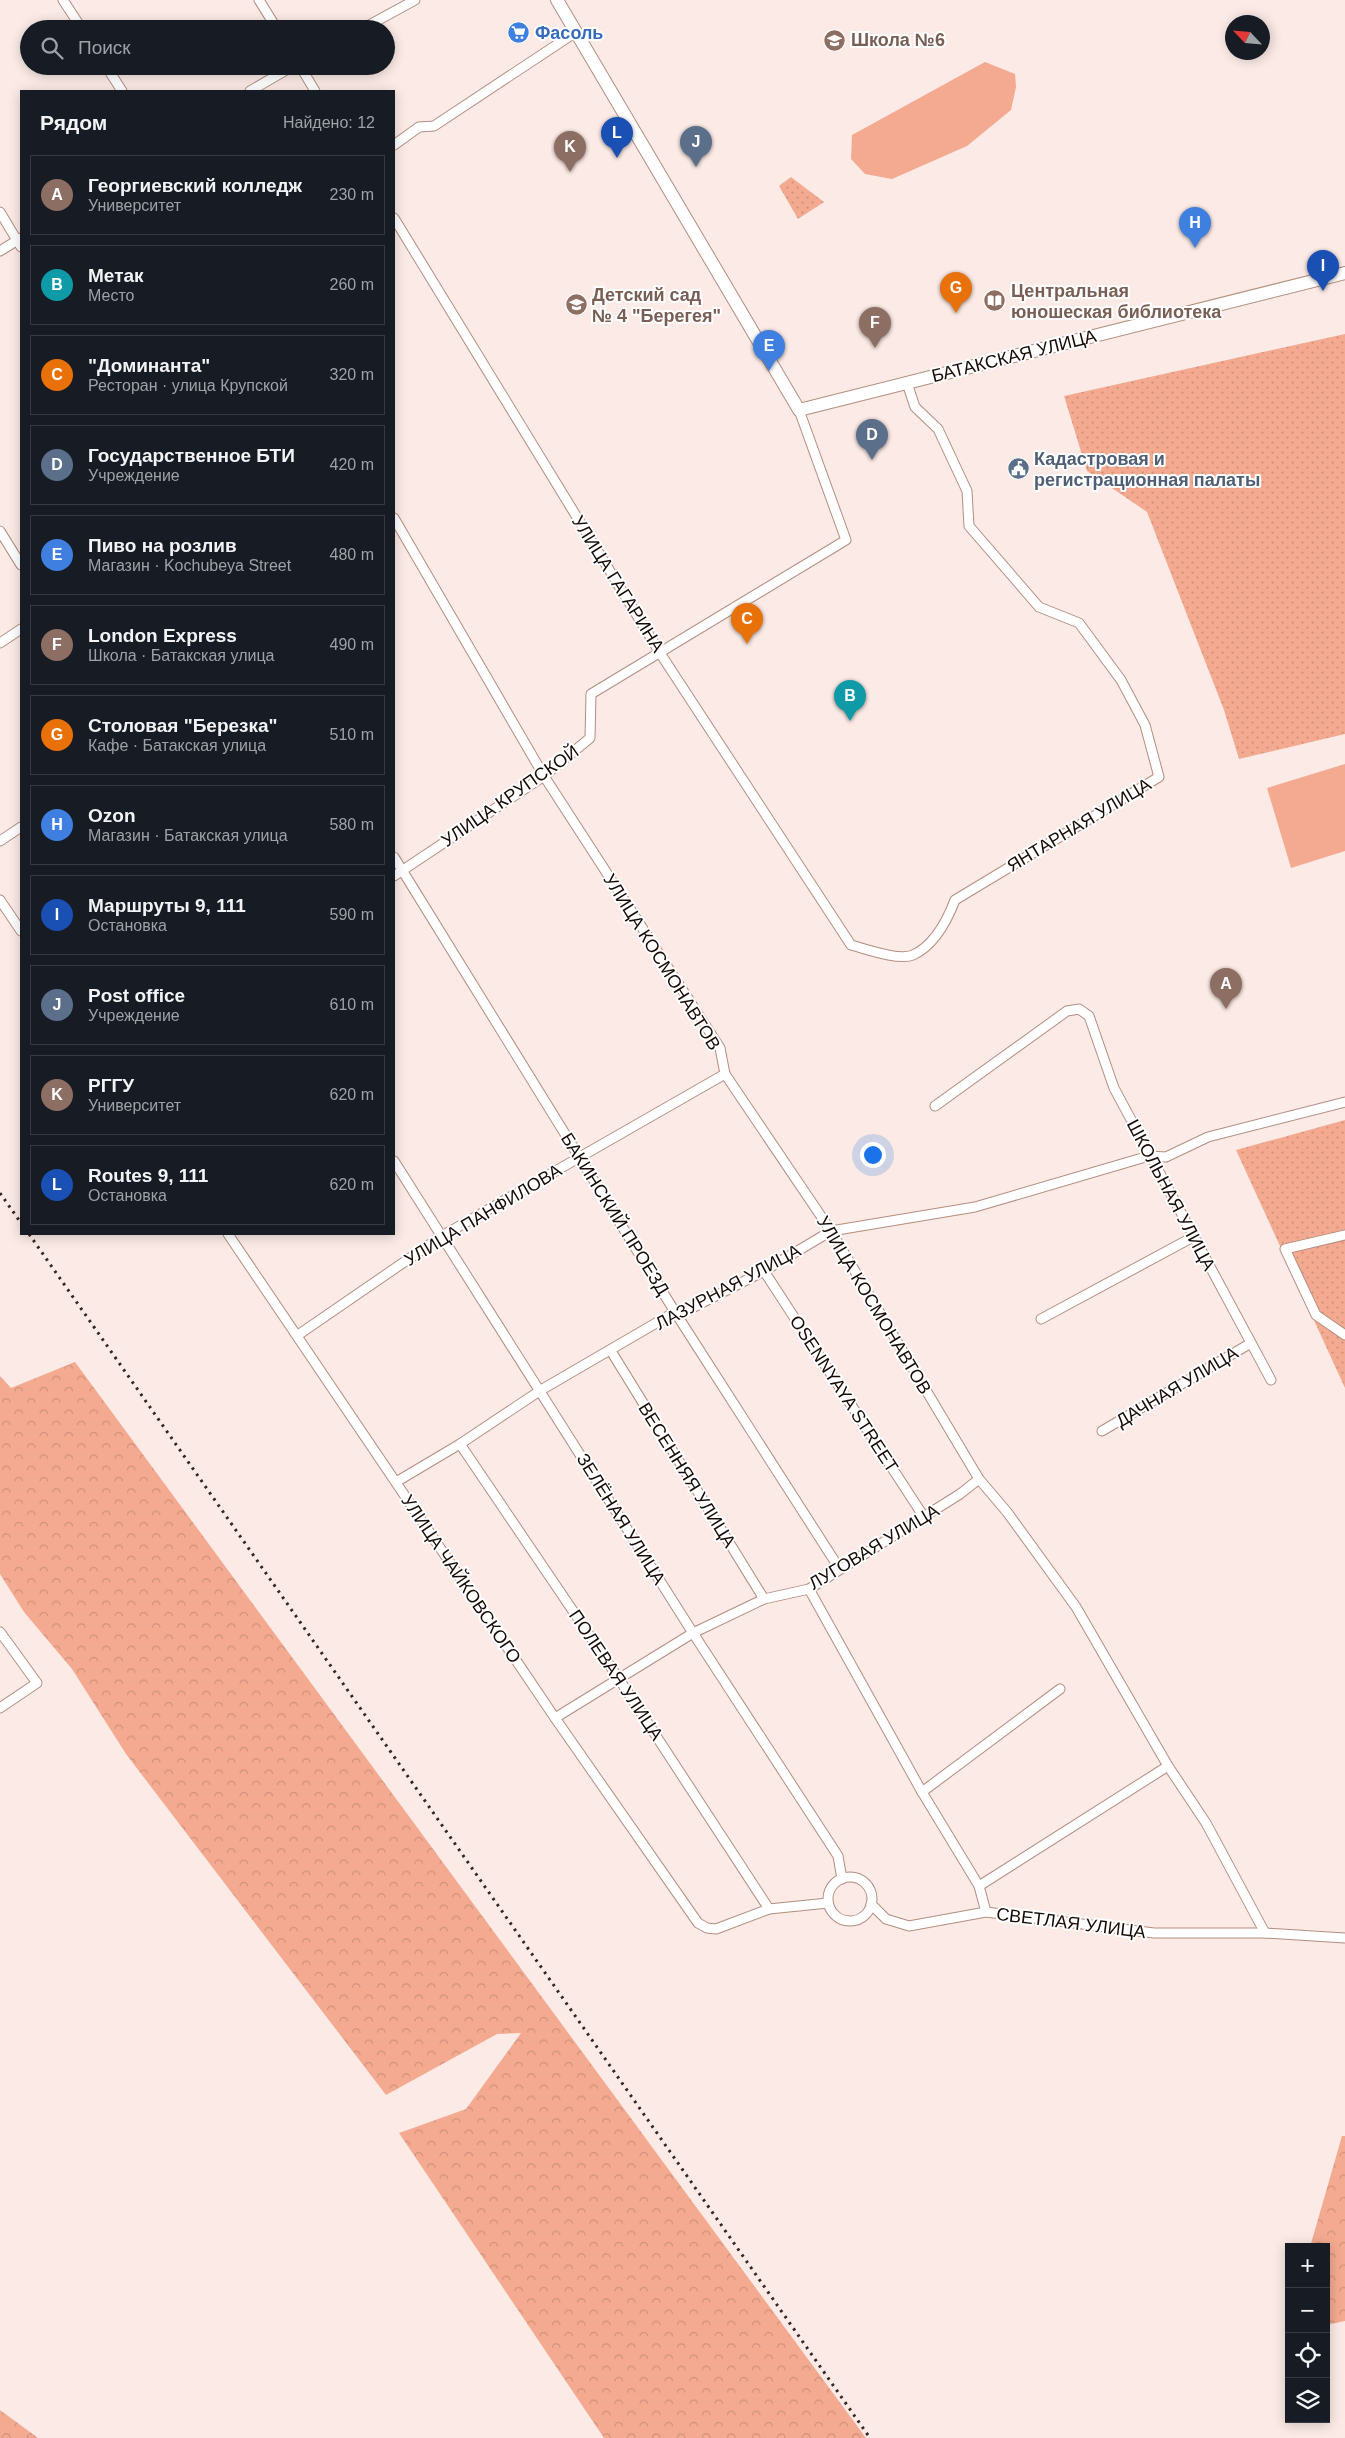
<!DOCTYPE html>
<html lang="ru">
<head>
<meta charset="utf-8">
<style>
  :root { --surface:#171b24; --page:#20242c; --text:#f1f3f6; --muted:#9ea1a6; --line:#363941; --accent:#7c3aed }
  body { margin:0; font-family:Arial,sans-serif; background:var(--page); color:var(--text) }
  .controls { position:absolute; right:15px; bottom:15px; display:grid; overflow:hidden; border-radius:0px; box-shadow:0 2px 12px #0003 }
  .controls button { width:45px; height:45px; display:grid; place-items:center; padding:0; border:0; border-bottom:1px solid var(--line); background:var(--surface); color:var(--text); font:25px sans-serif }
  .compass { position:absolute; left:1225px; top:15px; width:45px; height:45px; border-radius:50%; background:var(--surface); box-shadow:0 2px 12px #0003; rotate:296deg }
  .you { position:absolute; left:872px; top:1154px; width:18px; height:18px; margin:-12px; border:4px solid #fff; border-radius:50%; background:#1a73e8; box-shadow:0 0 0 8px #1a73e833 }
  .badge { display:grid; place-items:center; width:32px; height:32px; border-radius:50%; background:var(--accent); color:#fff; font-size:16px; font-weight:700 }
  .pin { position:absolute; translate:-50% -41px; filter:drop-shadow(0 1px 2px #0008) }
  .pin::after { content:''; position:absolute; top:26px; width:18px; height:15px; background:inherit; clip-path:polygon(0 0,100% 0,50% 100%) }
  .list { margin:0; padding:0; list-style:none }
  h2 { display:flex; justify-content:space-between; align-items:center; height:65px; margin:0; padding:0 20px; font-size:21px }
  h2 small { font-size:16px; font-weight:400; color:var(--muted) }
  .list li { display:grid; grid-template-columns:32px 1fr auto; gap:15px; align-items:center; box-sizing:border-box; height:80px; margin:0 10px 10px; padding:0 10px; border:1px solid var(--line); border-radius:0px }
  .list b { display:block; font-size:19px; white-space:nowrap }
  .list p { margin:0; font-size:16px; white-space:nowrap; color:var(--muted) }
  .list em { font-size:16px; font-style:normal; color:var(--muted) }
  .icon { flex:none; width:28px; height:28px; fill:none; stroke:currentColor; stroke-width:2; stroke-linecap:round; stroke-linejoin:round }
  .map { position:relative; flex:none; width:1345px; height:2438px; overflow:hidden }
  .search { position:absolute; background:var(--surface); box-shadow:0 2px 12px #0003; left:20px; top:20px; width:375px; height:55px; display:flex; align-items:center; gap:12px; box-sizing:border-box; padding:0 18px; border-radius:28px; color:var(--muted); font-size:19px }
  .panel { position:absolute; background:var(--surface); box-shadow:0 2px 12px #0003; left:20px; top:90px; width:375px; height:1145px; border-radius:0px }
  .map>svg:first-child { display:block }
  .grass { fill:#f4aa90 }
  .forest { fill:url(#forest-crowns) }
  .park { fill:url(#park-dots) }
  .lines { fill:none; stroke-linecap:round; stroke-linejoin:round }
  .minor-casing { stroke:#b38e81; stroke-width:11 }
  .secondary-casing { stroke:#b38e81; stroke-width:14 }
  .minor { stroke:#fff; stroke-width:9 }
  .secondary { stroke:#fff; stroke-width:12 }
  .rail { stroke:#332622; stroke-width:3; stroke-dasharray:2.5 5; stroke-linecap:butt }
  .labels { text-anchor:middle; dominant-baseline:central; stroke-width:4; stroke-linejoin:round; paint-order:stroke }
  .shop-label { font-size:18px; font-weight:bold; fill:#366cbe; stroke:#fff; text-anchor:start }
  .education-label { font-size:18px; font-weight:bold; fill:#785e54; stroke:#fff; text-anchor:start }
  .street-label { font-size:18px; fill:#180b07; stroke:#fff }
  .service-label { font-size:18px; font-weight:bold; fill:#4e5e75; stroke:#fff; text-anchor:start }
</style>
</head>
<body>
<div class="map">
<svg width="1345" height="2438" viewBox="0 0 1345 2438">
  <defs>
    <pattern id="forest-crowns" width="20" height="18" patternUnits="userSpaceOnUse" patternTransform="scale(1.25)"><rect width="20" height="18" fill="#f4aa90"/><path d="M2 6a3 3 0 1 1 6 0M12 15a3 3 0 1 1 6 0" fill="none" stroke="#d0917b"/></pattern>
    <pattern id="park-dots" width="8" height="8" patternUnits="userSpaceOnUse" patternTransform="scale(1.25)"><rect width="8" height="8" fill="#f4aa90"/><path d="M2 2h.1M6 6h.1" fill="none" stroke="#d0917b" stroke-width="1.8" stroke-linecap="round"/></pattern>
  </defs>
  <rect width="100%" height="100%" fill="#fbeae5"/>
  <g class="grass">
    <polygon points="985,62 1015,74 1016,87 1011,110 967,146 892,179 865,174 851,159 852,135"/>
    <polygon points="1345,764 1345,851 1291,868 1267,788"/>
  </g>
  <g class="forest">
    <polygon points="75,1362 866,2438 604,2438 399,2133 466,2109 521,2033 497,2034 386,2095 126,1754 72,1669 24,1612 0,1574 0,1376 11,1388"/>
    <polygon points="1342,2136 1345,2136 1345,2321 1326,2325 1326,2247 1310,2247"/>
    <polygon points="0,2410 38,2438 0,2438"/>
  </g>
  <g class="park">
    <polygon points="791,177 824,202 798,219 779,186"/>
    <polygon points="1345,334 1345,734 1239,759 1224,710 1147,512 1087,471 1064,396"/>
    <polygon points="1345,1120 1345,1388 1236,1150"/>
  </g>
  <g class="lines">
    <defs>
      <g id="minor">
        <polyline points="63,0 82,29"/>
        <polyline points="259,0 277,29"/>
        <polyline points="362,29 415,0"/>
        <polyline points="106,66 122,91"/>
        <polyline points="300,66 315,91"/>
        <polyline points="250,91 293,66"/>
        <polyline points="394,145 419,127 434,126 576,32"/>
        <polyline points="0,212 21,247"/>
        <path d="M394,218L660,653L851,945C866,949 899,961 913,955C935,945 947,921 955,900L1159,777L1145,725L1121,680L1079,623L1039,607L969,526L967,491L938,429L915,407L907,383"/>
        <polyline points="0,251 21,238"/>
        <polyline points="394,518 544,776 720,1048 725,1074 831,1231 979,1479 1007,1512 1076,1607 1168,1766 1206,1823 1265,1933"/>
        <polyline points="0,531 21,565"/>
        <polyline points="0,643 21,629"/>
        <polyline points="0,841 21,827"/>
        <polyline points="394,857 675,1312 839,1568"/>
        <polyline points="394,876 544,776 590,738 591,694 846,540 799,410"/>
        <polyline points="0,900 21,931"/>
        <polyline points="935,1106 1067,1011 1079,1009 1089,1016 1114,1088 1271,1380"/>
        <polyline points="394,1161 693,1633 838,1856 842,1879"/>
        <polyline points="228,1234 555,1718 698,1923 707,1928 716,1929 769,1909 828,1903"/>
        <polyline points="1345,1235 1285,1249 1316,1315 1345,1335"/>
        <polyline points="764,1271 924,1517"/>
        <polyline points="1041,1319 1193,1237"/>
        <polyline points="298,1335 442,1236 725,1074"/>
        <polyline points="611,1351 764,1599"/>
        <polyline points="1102,1431 1251,1343"/>
        <polyline points="460,1444 619,1679 769,1909"/>
        <polyline points="396,1482 460,1444 541,1390 675,1312 694,1307 764,1271 831,1231 975,1207 1149,1156 1166,1157 1208,1137 1345,1102"/>
        <polyline points="809,1589 922,1792 979,1886 986,1912 1154,1933 1265,1933 1345,1938"/>
        <polyline points="0,1632 37,1683 0,1708"/>
        <polyline points="555,1718 693,1633 764,1599 809,1589 960,1494 979,1479"/>
        <polyline points="922,1792 1060,1689"/>
        <circle cx="850" cy="1899" r="22"/>
        <polyline points="979,1886 1168,1766"/>
        <polyline points="871,1904 886,1919 909,1926 986,1912"/>
      </g>
      <polyline id="secondary" points="557,0 799,410 1345,273"/>
    </defs>
    <use href="#minor" class="minor-casing"/>
    <use href="#secondary" class="secondary-casing"/>
    <use href="#minor" class="minor"/>
    <use href="#secondary" class="secondary"/>
    <g class="rail">
      <polyline points="0,1193 21,1223"/>
      <polyline points="29,1234 870,2438"/>
    </g>
  </g>
  <defs>
    <symbol id="supermarket-disc" viewBox="-11 -11 22 22"><circle r="9.5" fill="#3f7fe0" stroke="#fff"/><path d="M-6-5.5h2.5l.6 2H6L4.5 2H-2.5L-4.4-4H-6ZM-1.5 3.2a1.3 1.3 0 1 0 .1 0ZM3 3.2a1.3 1.3 0 1 0 .1 0Z" fill="#fff"/></symbol>
    <symbol id="school-disc" viewBox="-11 -11 22 22"><circle r="9.5" fill="#8d6e63" stroke="#fff"/><path d="M0-5L7-2L0 1L-7-2ZM-4 1L0 2.5L4 1V4Q0 6-4 4Z" fill="#fff"/></symbol>
    <symbol id="library-disc" viewBox="-11 -11 22 22"><circle r="9.5" fill="#8d6e63" stroke="#fff"/><path d="M-6-4Q-3-5.5-.7-3.5V5Q-3 3-6 4ZM6-4Q3-5.5 .7-3.5V5Q3 3 6 4Z" fill="#fff"/></symbol>
    <symbol id="civic-disc" viewBox="-11 -11 22 22"><circle r="9.5" fill="#5c6f8a" stroke="#fff"/><path d="M-.6-6.5H3V-4.5H.6V-3L4-1V1h2V6H-6V1h2V-1L-.6-3ZM-1.2 2.5V6h2.4V2.5Z" fill="#fff"/></symbol>
  </defs>
  <g fill-rule="evenodd">
    <use href="#supermarket-disc" x="506" y="20" width="25" height="25"/>
    <use href="#school-disc" x="822" y="28" width="25" height="25"/>
    <use href="#library-disc" x="982" y="288" width="25" height="25"/>
    <use href="#school-disc" x="564" y="292" width="25" height="25"/>
    <use href="#civic-disc" x="1006" y="456" width="25" height="25"/>
  </g>
  <g class="labels">
    <g class="shop-label">
      <text x="535" y="33">Фасоль</text>
    </g>
    <g class="education-label">
      <text x="851" y="40">Школа №6</text>
      <text x="1011" y="291">Центральная<tspan x="1011" dy="21">юношеская библиотека</tspan></text>
      <text x="592" y="295">Детский сад<tspan x="592" dy="21">№ 4 "Берегея"</tspan></text>
    </g>
    <g class="street-label">
      <text transform="translate(1014 356) rotate(-14)">БАТАКСКАЯ УЛИЦА</text>
      <text transform="translate(618 584) rotate(58)">УЛИЦА ГАГАРИНА</text>
      <text transform="translate(510 796) rotate(-35)">УЛИЦА КРУПСКОЙ</text>
      <text transform="translate(1079 825) rotate(-31)">ЯНТАРНАЯ УЛИЦА</text>
      <text transform="translate(662 962) rotate(58)">УЛИЦА КОСМОНАВТОВ</text>
      <text transform="translate(1171 1195) rotate(62)">ШКОЛЬНАЯ УЛИЦА</text>
      <text transform="translate(615 1214) rotate(58)">БАКИНСКИЙ ПРОЕЗД</text>
      <text transform="translate(483 1215) rotate(-31)">УЛИЦА ПАНФИЛОВА</text>
      <text transform="translate(728 1287) rotate(-28)">ЛАЗУРНАЯ УЛИЦА</text>
      <text transform="translate(874 1305) rotate(59)">УЛИЦА КОСМОНАВТОВ</text>
      <text transform="translate(1177 1387) rotate(-31)">ДАЧНАЯ УЛИЦА</text>
      <text transform="translate(844 1394) rotate(57)">OSENNYAYA STREET</text>
      <text transform="translate(687 1475) rotate(58)">ВЕСЕННЯЯ УЛИЦА</text>
      <text transform="translate(621 1519) rotate(58)">ЗЕЛЁНАЯ УЛИЦА</text>
      <text transform="translate(874 1547) rotate(-31)">ЛУГОВАЯ УЛИЦА</text>
      <text transform="translate(461 1579) rotate(56)">УЛИЦА ЧАЙКОВСКОГО</text>
      <text transform="translate(616 1675) rotate(56)">ПОЛЕВАЯ УЛИЦА</text>
      <text transform="translate(1071 1923) rotate(7)">СВЕТЛАЯ УЛИЦА</text>
    </g>
    <g class="service-label">
      <text x="1034" y="459">Кадастровая и<tspan x="1034" dy="21">регистрационная палаты</tspan></text>
    </g>
  </g>
</svg>
<div class="controls">
<button>+</button>
<button>−</button>
<button><svg class="icon" aria-label="locate" viewBox="0 0 24 24"><circle cx="12" cy="12" r="6"/><path d="M12 2v4M12 18v4M2 12h4M18 12h4"/></svg></button>
<button><svg class="icon" aria-label="layers" viewBox="0 0 24 24"><path d="M12 4l9 5-9 5-9-5zM3 14l9 5 9-5"/></svg></button>
</div>
<svg class="compass" viewBox="-18 -18 36 36"><path d="M0-13l5 13h-10z" fill="#e53935"/><path d="M0 13l5-13h-10z" fill="#9ea1a6"/></svg>
<div class="you"></div>
<div class="pin badge" style="left:1226px;top:1009px;background:#8d6e63">A</div>
<div class="pin badge" style="left:850px;top:721px;background:#0f9aa8">B</div>
<div class="pin badge" style="left:747px;top:644px;background:#e8710a">C</div>
<div class="pin badge" style="left:872px;top:460px;background:#5c6f8a">D</div>
<div class="pin badge" style="left:769px;top:371px;background:#3f7fe0">E</div>
<div class="pin badge" style="left:875px;top:348px;background:#8d6e63">F</div>
<div class="pin badge" style="left:956px;top:313px;background:#e8710a">G</div>
<div class="pin badge" style="left:1195px;top:248px;background:#3f7fe0">H</div>
<div class="pin badge" style="left:1323px;top:291px;background:#1a4fb4">I</div>
<div class="pin badge" style="left:696px;top:167px;background:#5c6f8a">J</div>
<div class="pin badge" style="left:570px;top:172px;background:#8d6e63">K</div>
<div class="pin badge" style="left:617px;top:158px;background:#1a4fb4">L</div>
<div class="search"><svg class="icon" aria-label="search" viewBox="0 0 24 24"><circle cx="10" cy="10" r="6"/><path d="M15 15l6 6"/></svg>Поиск</div>
<section class="panel">
<h2>Рядом<small>Найдено: 12</small></h2>
<ul class="list">
<li><span class="badge" style="background:#8d6e63">A</span><div><b>Георгиевский колледж</b><p>Университет</p></div><em>230 m</em></li>
<li><span class="badge" style="background:#0f9aa8">B</span><div><b>Метак</b><p>Место</p></div><em>260 m</em></li>
<li><span class="badge" style="background:#e8710a">C</span><div><b>&quot;Доминанта&quot;</b><p>Ресторан · улица Крупской</p></div><em>320 m</em></li>
<li><span class="badge" style="background:#5c6f8a">D</span><div><b>Государственное БТИ</b><p>Учреждение</p></div><em>420 m</em></li>
<li><span class="badge" style="background:#3f7fe0">E</span><div><b>Пиво на розлив</b><p>Магазин · Kochubeya Street</p></div><em>480 m</em></li>
<li><span class="badge" style="background:#8d6e63">F</span><div><b>London Express</b><p>Школа · Батакская улица</p></div><em>490 m</em></li>
<li><span class="badge" style="background:#e8710a">G</span><div><b>Столовая &quot;Березка&quot;</b><p>Кафе · Батакская улица</p></div><em>510 m</em></li>
<li><span class="badge" style="background:#3f7fe0">H</span><div><b>Ozon</b><p>Магазин · Батакская улица</p></div><em>580 m</em></li>
<li><span class="badge" style="background:#1a4fb4">I</span><div><b>Маршруты 9, 111</b><p>Остановка</p></div><em>590 m</em></li>
<li><span class="badge" style="background:#5c6f8a">J</span><div><b>Post office</b><p>Учреждение</p></div><em>610 m</em></li>
<li><span class="badge" style="background:#8d6e63">K</span><div><b>РГГУ</b><p>Университет</p></div><em>620 m</em></li>
<li><span class="badge" style="background:#1a4fb4">L</span><div><b>Routes 9, 111</b><p>Остановка</p></div><em>620 m</em></li>
</ul>
</section>
</div>
</body>
</html>
